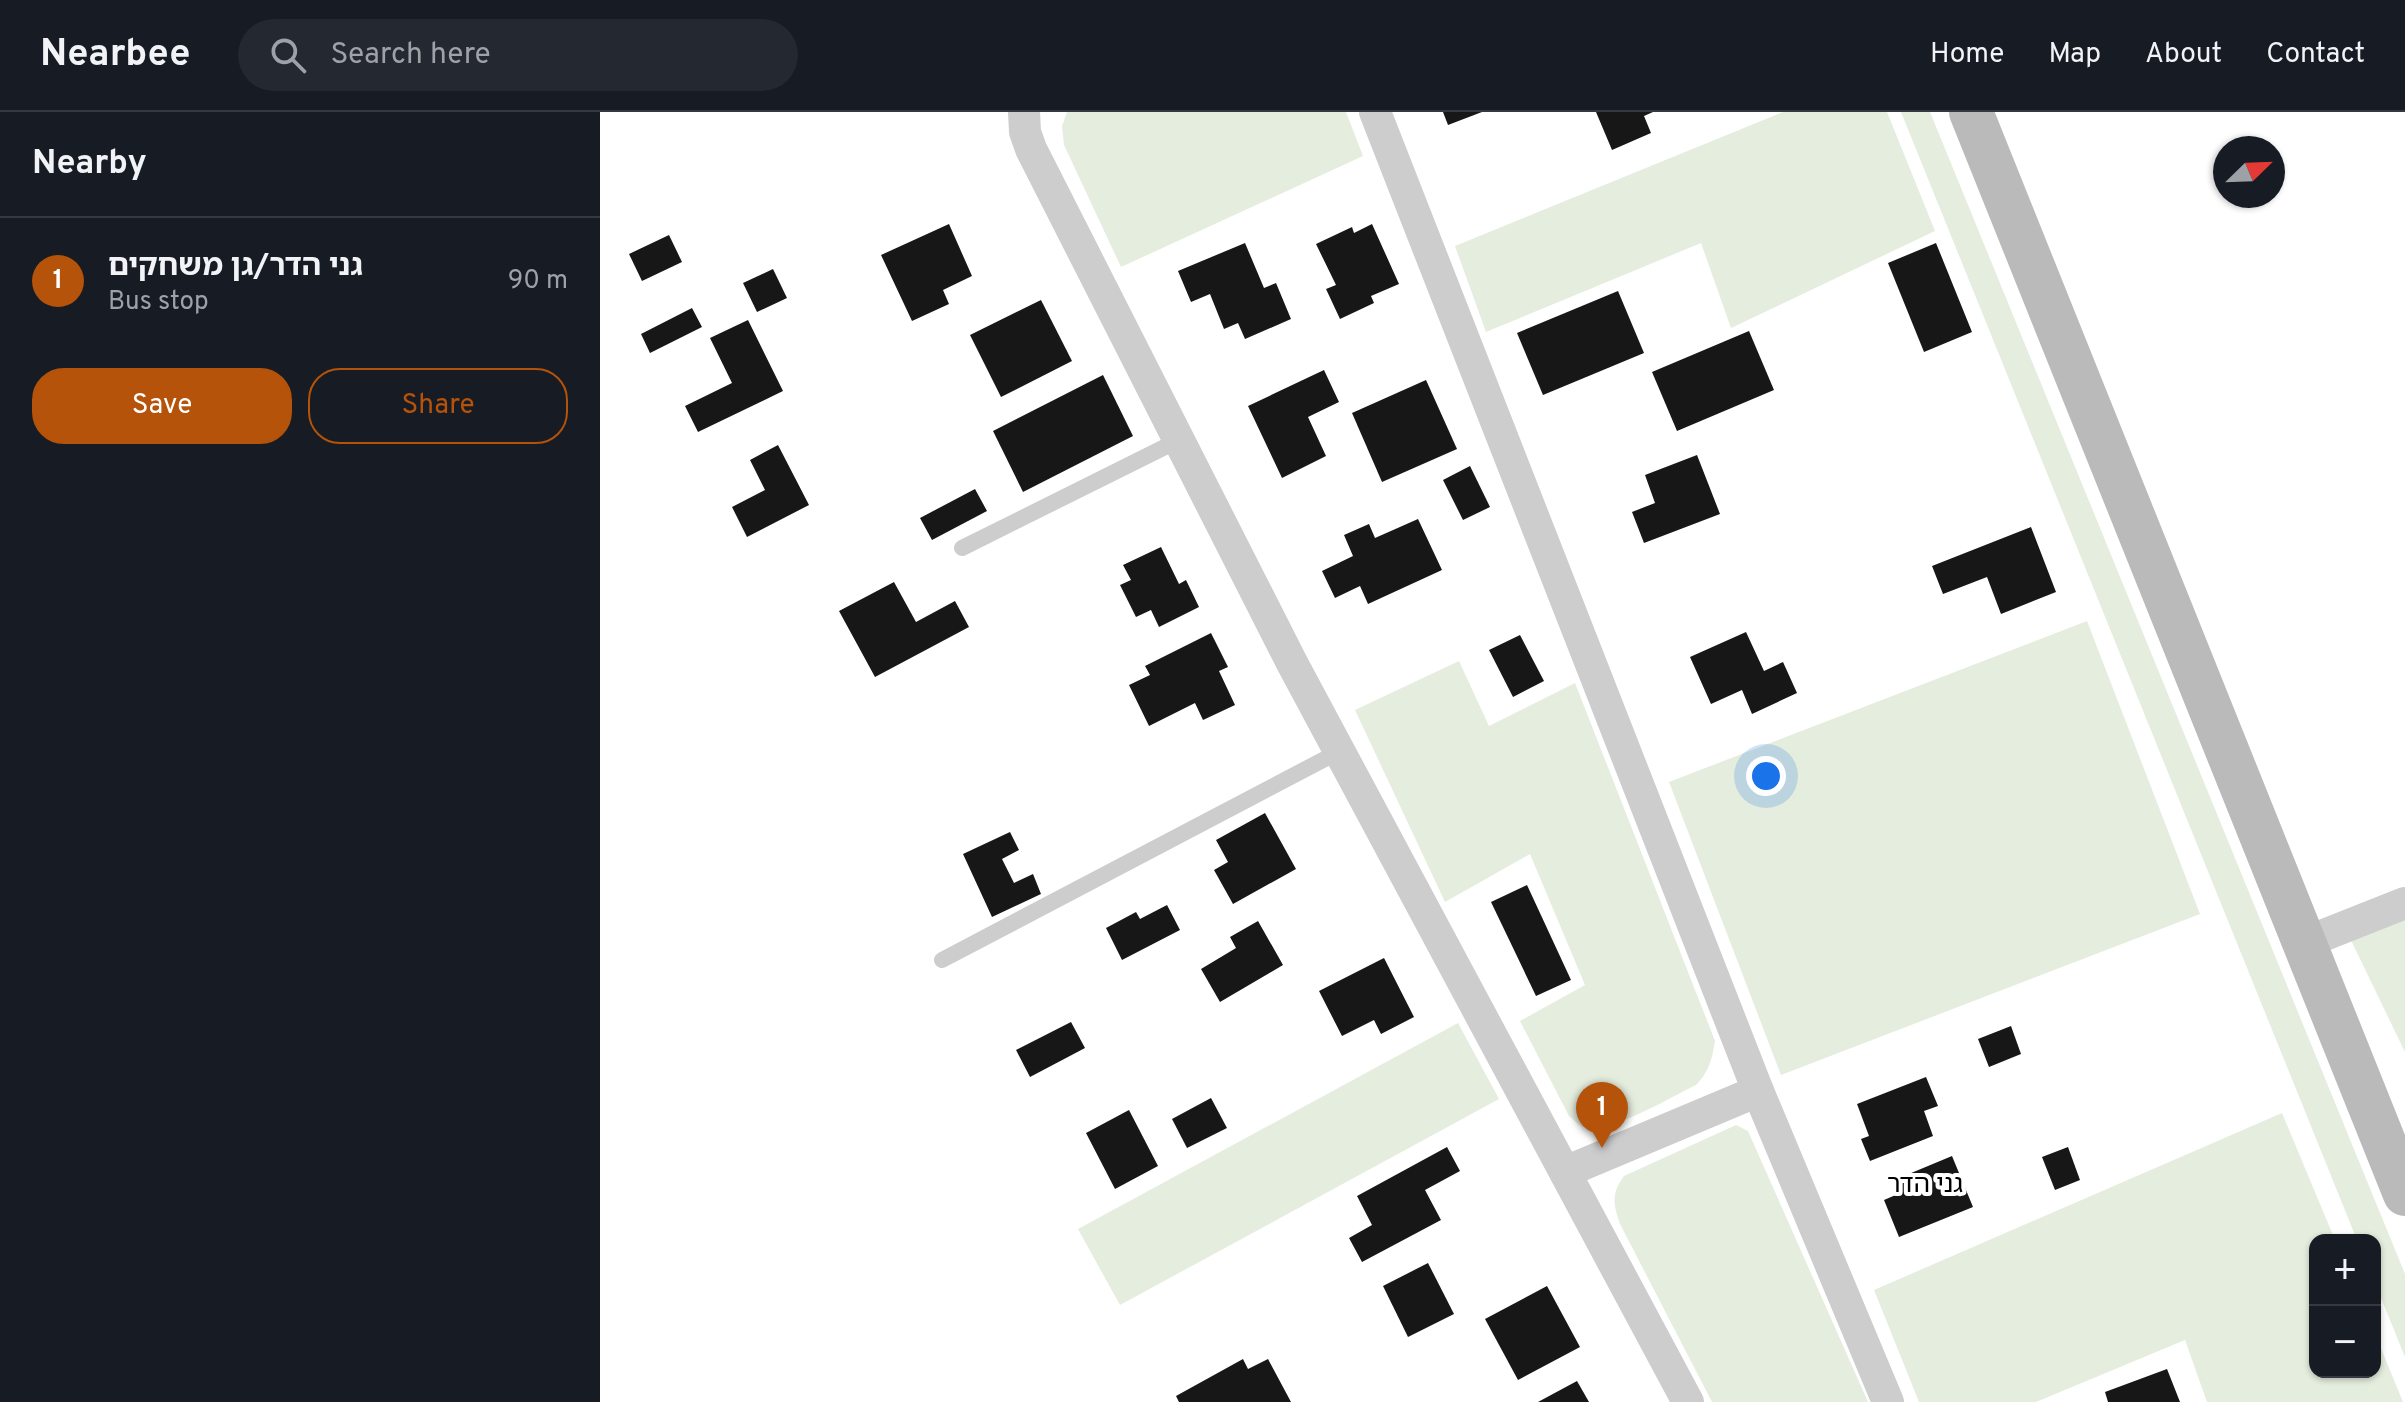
<!DOCTYPE html>
<html lang="en">
<head>
<meta charset="utf-8">
<style>
  :root { --surface:#171b24; --page:#242831; --text:#f1f3f6; --muted:#9ea1a6; --line:#363941; --accent:#b45309 }
  body { margin:0; font-family:Overpass,"Noto Sans Hebrew",sans-serif; background:var(--page); color:var(--text) }
  .controls { position:absolute; right:24px; bottom:24px; display:grid; overflow:hidden; border-radius:16px; box-shadow:0 2px 6px #0004 }
  .controls button { width:72px; height:72px; display:grid; place-items:center; padding:0; border:0; border-bottom:2px solid var(--line); background:var(--surface); color:var(--text); font:40px sans-serif }
  .compass { position:absolute; left:1613px; top:24px; width:72px; height:72px; border-radius:50%; background:var(--surface); box-shadow:0 2px 6px #0004; rotate:67deg }
  .you { position:absolute; left:1166px; top:664px; width:28px; height:28px; margin:-20px; border:6px solid #fff; border-radius:50%; background:#1a73e8; box-shadow:0 0 0 12px #1a73e833 }
  .badge { display:grid; place-items:center; width:52px; height:52px; border-radius:50%; background:var(--accent); color:#fff; font-size:26px; font-weight:700 }
  .pin { position:absolute; translate:-50% -66px; filter:drop-shadow(0 2px 4px #0008) }
  .pin::after { content:''; position:absolute; top:42px; width:28px; height:24px; background:inherit; clip-path:polygon(0 0,100% 0,50% 100%) }
  .list { margin:0; padding:0; list-style:none }
  h2 { display:flex; justify-content:space-between; align-items:center; height:104px; margin:0; padding:0 32px; font-size:34px }
  h2 small { font-size:26px; font-weight:400; color:var(--muted) }
  .list li { display:grid; grid-template-columns:52px 1fr auto; gap:24px; align-items:center; box-sizing:border-box; height:128px; padding:0 32px; border-top:2px solid var(--line) }
  .list b { display:block; font-size:30px; white-space:nowrap }
  .list p { margin:0; font-size:26px; white-space:nowrap; color:var(--muted) }
  .list em { font-size:26px; font-style:normal; color:var(--muted) }
  .actions { display:flex; gap:16px; padding:24px 32px }
  .actions a { flex:1; padding:18px 0; border:2px solid var(--accent); border-radius:32px; text-align:center; font-size:28px; color:var(--accent) }
  .actions .main { background:var(--accent); color:#fff }
  .icon { flex:none; width:44px; height:44px; fill:none; stroke:currentColor; stroke-width:2; stroke-linecap:round; stroke-linejoin:round }
  .map { position:relative; flex:none; width:1805px; height:1290px; overflow:hidden }
  header { display:flex; align-items:center; gap:48px; box-sizing:border-box; height:112px; padding:0 40px; background:var(--surface); border-bottom:2px solid var(--line) }
  header strong { font-size:38px }
  nav { display:flex; gap:44px; margin-inline-start:auto; font-size:28px }
  .search { width:560px; height:72px; background:var(--page); display:flex; align-items:center; gap:20px; box-sizing:border-box; padding:0 28px; border-radius:44px; color:var(--muted); font-size:30px }
  main { display:flex }
  aside { flex:1; background:var(--surface) }
  .map>svg:first-child { display:block }
  .green { fill:#e5edde }
  .building { fill:#171717 }
  .lines { fill:none; stroke-linecap:round; stroke-linejoin:round }
  .lane { stroke:#cdcdcd; stroke-width:16 }
  .street { stroke:#cdcdcd; stroke-width:32 }
  .secondary { stroke:#bababa; stroke-width:44 }
  .labels { text-anchor:middle; dominant-baseline:central; stroke-width:8; stroke-linejoin:round; paint-order:stroke }
  .quarter-label { font-size:26px; fill:#000; stroke:#fff }
</style>
</head>
<body>
<header>
<strong>Nearbee</strong>
<div class="search"><svg class="icon" aria-label="search" viewBox="0 0 24 24"><circle cx="10" cy="10" r="6"/><path d="M15 15l6 6"/></svg>Search here</div>
<nav><a>Home</a><a>Map</a><a>About</a><a>Contact</a></nav>
</header>
<main>
<aside>
<h2>Nearby<small></small></h2>
<ul class="list">
<li><span class="badge">1</span><div><b>גני הדר/גן משחקים</b><p>Bus stop</p></div><em>90 m</em></li>
</ul>
<div class="actions"><a class="main">Save</a><a>Share</a></div>
</aside>
<div class="map">
<svg width="1805" height="1290" viewBox="0 0 1805 1290">
  <rect width="100%" height="100%" fill="#fff"/>
  <g class="green">
    <polygon points="467,0 746,0 763,44 521,155 464,33 462,14"/>
    <polygon points="1183,0 1287,0 1335,119 1131,216 1101,131 886,220 855,134"/>
    <polygon points="1301,0 1330,0 1805,1162 1805,1245 1775,1171 1775,1128 1757,1128"/>
    <polygon points="1487,509 1600,802 1181,963 1069,670"/>
    <path d="M859,549L889,614L975,571L1115,929C1112,947 1109,960 1096,973C1071,985 1010,1022 984,1015C979,1014 974,1008 969,1004L920,909L985,873L930,742L845,790L755,598Z"/>
    <polygon points="1805,798 1805,940 1747,820"/>
    <polygon points="858,911 899,987 520,1193 478,1117"/>
    <polygon points="1682,1001 1735,1128 1715,1128 1715,1260 1775,1260 1775,1222 1803,1290 1607,1290 1585,1228 1436,1290 1319,1290 1274,1178"/>
    <path d="M1136,1013L1148,1019L1268,1290H1112L1020,1112C1013,1092 1011,1082 1024,1064Z"/>
  </g>
  <g class="building">
    <polygon points="843,0 882,0 848,13"/>
    <polygon points="996,0 1053,0 1044,4 1051,21 1012,38"/>
    <polygon points="349,112 372,164 343,178 349,192 312,209 281,143"/>
    <polygon points="772,112 799,172 771,184 774,191 740,207 726,177 736,173 716,132 752,115 754,121"/>
    <polygon points="69,123 82,150 42,169 29,142"/>
    <polygon points="645,131 664,176 676,171 691,207 645,227 638,211 624,217 610,182 591,190 578,159"/>
    <polygon points="1336,131 1372,220 1324,240 1288,151"/>
    <polygon points="173,157 187,186 157,200 143,171"/>
    <polygon points="1018,179 1044,241 943,283 917,221"/>
    <polygon points="441,188 472,249 401,285 370,223"/>
    <polygon points="92,196 102,215 50,241 41,222"/>
    <polygon points="148,208 183,279 98,320 85,294 132,271 110,226"/>
    <polygon points="1149,219 1174,278 1077,319 1052,260"/>
    <polygon points="724,258 739,290 708,305 726,344 682,366 648,294"/>
    <polygon points="503,263 533,324 423,380 393,319"/>
    <polygon points="826,268 857,337 782,370 752,301"/>
    <polygon points="178,333 209,393 147,425 132,395 165,378 150,348"/>
    <polygon points="1097,343 1120,402 1044,431 1032,400 1055,391 1045,363"/>
    <polygon points="870,354 890,395 863,408 843,368"/>
    <polygon points="375,377 387,399 332,428 320,406"/>
    <polygon points="818,407 842,458 768,492 760,474 735,486 722,459 753,444 744,423 769,412 775,426"/>
    <polygon points="1431,415 1456,480 1401,502 1387,465 1343,482 1332,454"/>
    <polygon points="561,435 579,472 586,468 599,495 559,515 551,498 536,505 520,473 531,468 523,453"/>
    <polygon points="294,470 316,510 355,489 369,515 275,565 239,499"/>
    <polygon points="1146,520 1164,559 1183,550 1197,581 1152,602 1142,578 1111,592 1090,545"/>
    <polygon points="611,521 628,555 619,559 635,593 603,608 595,591 549,614 529,573 550,563 545,554"/>
    <polygon points="920,523 944,569 913,585 889,538"/>
    <polygon points="665,701 696,757 633,792 614,758 628,750 616,728"/>
    <polygon points="410,720 419,738 402,747 414,771 433,762 441,782 392,805 363,742"/>
    <polygon points="927,773 971,868 936,884 891,790"/>
    <polygon points="567,793 580,818 522,848 506,816 536,800 540,807"/>
    <polygon points="658,809 683,853 620,890 601,857 636,836 630,825"/>
    <polygon points="784,846 814,905 781,922 774,908 742,924 719,879"/>
    <polygon points="471,910 485,936 430,965 416,938"/>
    <polygon points="1411,914 1421,942 1389,955 1378,927"/>
    <polygon points="1326,965 1338,994 1324,999 1333,1024 1270,1049 1261,1027 1269,1024 1257,992"/>
    <polygon points="611,986 627,1016 587,1036 572,1007"/>
    <polygon points="529,998 558,1054 515,1077 486,1021"/>
    <polygon points="847,1035 860,1059 825,1078 841,1108 762,1150 749,1126 772,1113 757,1084"/>
    <polygon points="1468,1035 1480,1068 1455,1078 1442,1045"/>
    <polygon points="1352,1044 1373,1095 1299,1125 1284,1088 1298,1082 1292,1069"/>
    <polygon points="828,1151 854,1202 808,1225 783,1174"/>
    <polygon points="947,1174 980,1235 918,1268 885,1207"/>
    <polygon points="643,1247 648,1257 668,1247 691,1290 579,1290 576,1284"/>
    <polygon points="1567,1257 1580,1290 1508,1290 1505,1280"/>
    <polygon points="977,1269 989,1290 938,1290"/>
  </g>
  <g class="lines">
    <g class="lane">
      <polyline points="362,436 579,328"/>
      <polyline points="342,848 740,639"/>
    </g>
    <g class="street">
      <polyline points="424,0 425,20 431,37 692,551 1088,1290"/>
      <polyline points="775,0 1158,979 1288,1290"/>
      <polyline points="1704,831 1805,791"/>
      <polyline points="965,1060 1158,979"/>
    </g>
    <polyline class="secondary" points="1371,0 1805,1082"/>
  </g>
  <g class="labels">
    <g class="quarter-label">
      <text x="1325" y="1073">גני הדר</text>
    </g>
  </g>
</svg>
<div class="controls">
<button>+</button>
<button>−</button>
</div>
<svg class="compass" viewBox="-18 -18 36 36"><path d="M0-13l5 13h-10z" fill="#e53935"/><path d="M0 13l5-13h-10z" fill="#9ea1a6"/></svg>
<div class="you"></div>
<div class="pin badge" style="left:1002px;top:1036px">1</div>
</div>
</main>
</body>
</html>
